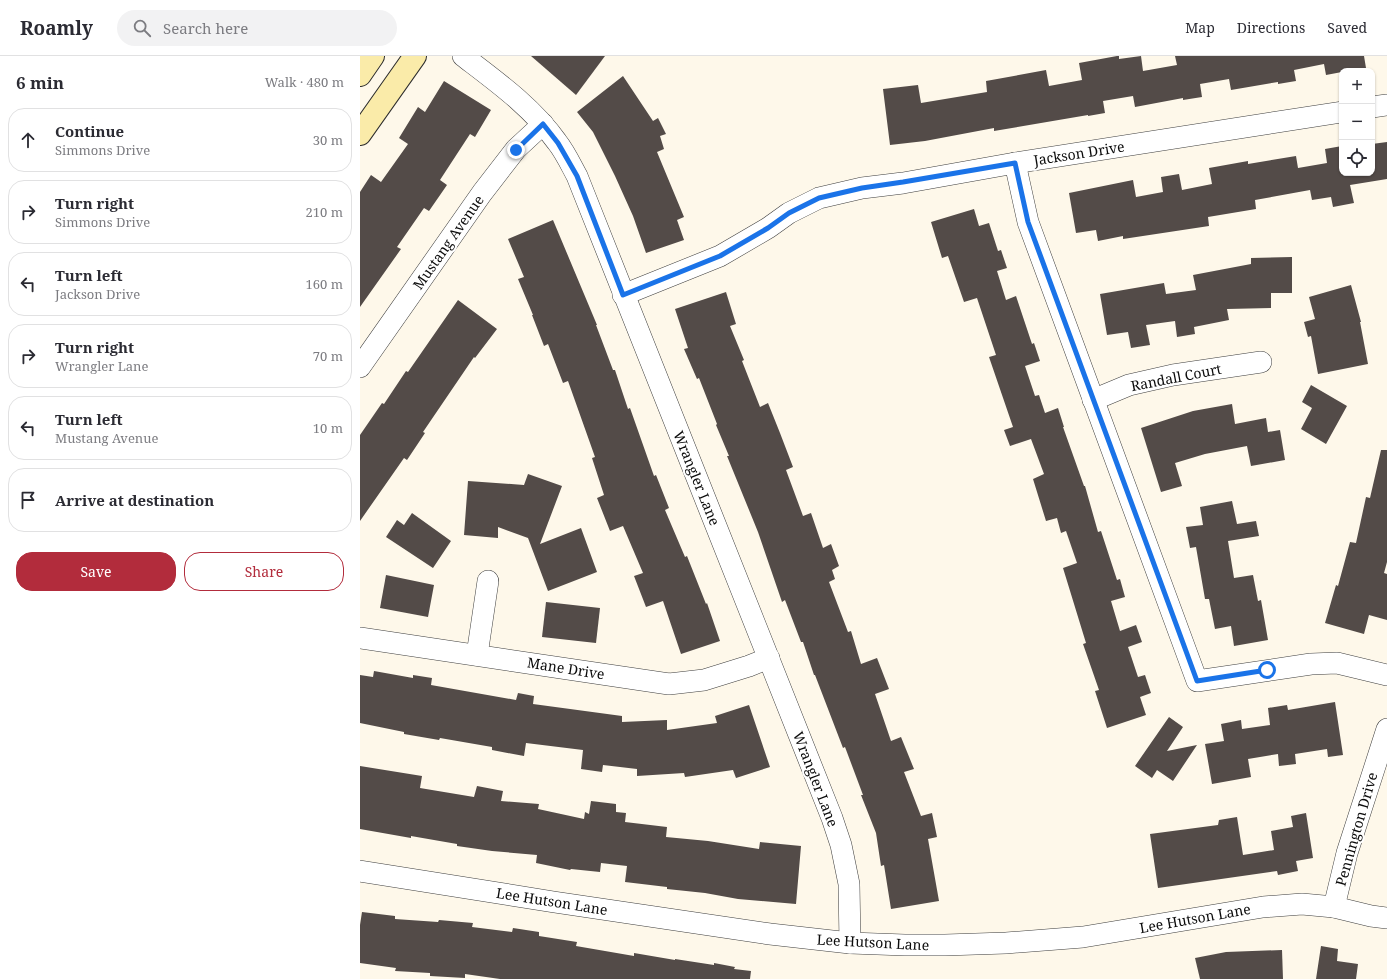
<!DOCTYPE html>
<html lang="en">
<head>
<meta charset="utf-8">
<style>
  :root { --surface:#fff; --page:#f2f2f3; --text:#2b2b33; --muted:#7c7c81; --line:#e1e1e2; --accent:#b22c3c }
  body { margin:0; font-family:"Noto Serif",serif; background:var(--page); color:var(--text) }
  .controls { position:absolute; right:12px; top:12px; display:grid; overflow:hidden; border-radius:8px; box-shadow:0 1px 3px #0004 }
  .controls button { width:36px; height:36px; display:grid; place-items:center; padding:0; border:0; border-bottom:1px solid var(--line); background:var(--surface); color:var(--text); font:20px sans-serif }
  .stop { position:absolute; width:12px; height:12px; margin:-9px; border:3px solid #1a73e8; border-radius:50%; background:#fff }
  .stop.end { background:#1a73e8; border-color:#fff; box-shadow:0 1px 4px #0008 }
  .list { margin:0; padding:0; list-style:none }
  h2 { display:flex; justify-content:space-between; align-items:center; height:52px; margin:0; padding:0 16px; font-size:17px }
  h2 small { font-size:13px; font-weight:400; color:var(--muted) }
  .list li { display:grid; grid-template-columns:26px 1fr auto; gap:12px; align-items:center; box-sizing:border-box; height:64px; margin:0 8px 8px; padding:0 8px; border:1px solid var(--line); border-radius:16px }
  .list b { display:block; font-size:15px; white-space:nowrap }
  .list p { margin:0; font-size:13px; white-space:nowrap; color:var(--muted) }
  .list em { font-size:13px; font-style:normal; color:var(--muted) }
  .actions { display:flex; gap:8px; padding:12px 16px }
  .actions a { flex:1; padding:9px 0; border:1px solid var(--accent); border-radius:16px; text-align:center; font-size:14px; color:var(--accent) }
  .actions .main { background:var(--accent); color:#fff }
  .icon { flex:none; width:22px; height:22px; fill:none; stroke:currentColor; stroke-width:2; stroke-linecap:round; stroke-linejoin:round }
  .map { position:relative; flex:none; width:1027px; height:923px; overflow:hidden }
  header { display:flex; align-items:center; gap:24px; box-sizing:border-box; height:56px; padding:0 20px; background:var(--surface); border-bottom:1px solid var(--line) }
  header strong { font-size:19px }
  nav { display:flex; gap:22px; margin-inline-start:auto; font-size:14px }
  .search { width:280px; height:36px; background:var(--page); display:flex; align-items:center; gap:10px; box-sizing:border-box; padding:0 14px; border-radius:22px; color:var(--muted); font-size:15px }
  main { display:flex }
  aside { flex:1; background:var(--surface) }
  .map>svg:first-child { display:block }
  .building { fill:#534b48 }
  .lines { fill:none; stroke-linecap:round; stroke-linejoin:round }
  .minor-casing { stroke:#3e3e3e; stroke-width:22 }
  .secondary-casing { stroke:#2d2d2d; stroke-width:24 }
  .minor { stroke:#fff; stroke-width:21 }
  .secondary { stroke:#faeba9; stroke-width:22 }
  .route { stroke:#1a73e8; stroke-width:5 }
  .labels { text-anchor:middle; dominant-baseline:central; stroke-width:4; stroke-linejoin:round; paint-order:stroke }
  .street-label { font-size:14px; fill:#0b0b0b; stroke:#fff }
</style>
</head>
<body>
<header>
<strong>Roamly</strong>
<div class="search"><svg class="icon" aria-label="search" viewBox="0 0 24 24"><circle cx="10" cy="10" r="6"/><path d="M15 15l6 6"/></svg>Search here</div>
<nav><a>Map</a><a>Directions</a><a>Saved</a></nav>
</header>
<main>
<aside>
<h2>6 min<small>Walk · 480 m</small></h2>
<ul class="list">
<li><svg class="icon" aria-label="ahead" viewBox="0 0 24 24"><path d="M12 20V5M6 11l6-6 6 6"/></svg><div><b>Continue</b><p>Simmons Drive</p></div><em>30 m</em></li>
<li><svg class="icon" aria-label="right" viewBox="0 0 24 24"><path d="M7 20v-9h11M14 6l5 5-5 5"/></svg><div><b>Turn right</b><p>Simmons Drive</p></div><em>210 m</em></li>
<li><svg class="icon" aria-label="left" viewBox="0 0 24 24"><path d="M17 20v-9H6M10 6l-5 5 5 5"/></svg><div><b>Turn left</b><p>Jackson Drive</p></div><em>160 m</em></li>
<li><svg class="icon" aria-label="right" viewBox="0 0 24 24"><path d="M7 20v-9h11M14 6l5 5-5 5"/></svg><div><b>Turn right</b><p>Wrangler Lane</p></div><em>70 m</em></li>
<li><svg class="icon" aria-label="left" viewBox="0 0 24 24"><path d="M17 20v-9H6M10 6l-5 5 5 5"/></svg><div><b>Turn left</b><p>Mustang Avenue</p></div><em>10 m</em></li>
<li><svg class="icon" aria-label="arrive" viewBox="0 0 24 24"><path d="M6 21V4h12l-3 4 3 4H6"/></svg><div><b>Arrive at destination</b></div></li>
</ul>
<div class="actions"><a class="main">Save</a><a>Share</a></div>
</aside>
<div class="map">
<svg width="1027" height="923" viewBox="0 0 1027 923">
  <rect width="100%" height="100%" fill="#fef8ea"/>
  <g class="building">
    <polygon points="171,0 245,0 216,39"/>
    <polygon points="757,0 759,0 759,3 781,0 783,15 817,9 815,0 1004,0 1006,12 982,15 982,16 966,19 964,8 934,14 936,25 918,28 918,26 871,34 869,23 840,28 842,41 823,44 823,42 775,51 773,40 743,45 745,57 728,60 728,59 634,75 634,72 565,85 530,89 523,33 558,29 561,47 627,36 626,25 686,14 689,30 722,24 719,7"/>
    <polygon points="263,20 293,65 298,62 306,78 300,80 304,93 297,96 324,161 317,164 324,184 286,197 273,160 255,120 233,76 217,56"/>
    <polygon points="84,25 131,54 115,81 110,78 80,124 87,129 69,155 64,152 37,191 41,193 0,251 0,136 11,119 21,126 48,88 39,82 58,51 65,56"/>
    <polygon points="1027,86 1027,123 990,129 994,147 973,151 971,141 952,144 950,134 895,144 896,153 848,161 849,170 763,183 763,180 738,185 736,174 716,177 709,137 773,124 776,141 803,136 801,121 819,118 822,134 852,128 849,112 888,105 888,108 936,100 938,112 967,107 965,93 982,90 982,117 1012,117 1012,88"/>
    <polygon points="614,153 619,170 629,167 638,195 641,194 647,212 637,215 646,244 656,240 672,288 674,287 680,305 665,310 675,340 679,339 685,357 698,352 704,371 703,371 724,430 725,430 738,476 741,475 757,524 760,523 765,541 751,545 760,575 776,569 782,586 768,591 778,621 785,619 791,637 780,641 786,659 747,672 735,635 739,634 723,588 726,587 703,512 717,507 706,475 701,477 697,462 686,465 673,423 684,418 671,383 650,390 644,374 653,371 629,301 636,299 617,242 604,246 588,200 582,202 571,166"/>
    <polygon points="193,164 237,269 236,269 253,314 255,314 268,353 270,352 294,420 296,419 309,452 305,454 325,501 327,500 346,548 347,547 360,585 321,598 303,545 286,551 274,520 283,517 263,470 250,475 237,442 244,439 232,402 235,401 208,325 203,327 188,288 184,290 172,259 173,259 158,223 164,221 148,183"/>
    <polygon points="932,201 932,237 911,237 911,252 867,253 869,264 834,271 835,278 817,281 815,265 786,269 790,289 771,292 768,276 747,279 740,238 804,227 806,238 836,234 833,219 891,208 891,202"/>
    <polygon points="991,229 1001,266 1000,266 1008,308 958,318 951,280 948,281 944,266 955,263 949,241"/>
    <polygon points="366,236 376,268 370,270 384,304 382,305 400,351 408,347 420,377 433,411 426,414 443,460 451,457 463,492 471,488 479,510 472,514 475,523 469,526 488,576 491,575 501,608 517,602 529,633 515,638 531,685 541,681 554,713 544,716 561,760 572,757 577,781 568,783 579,845 531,853 524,809 521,810 516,777 501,739 503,739 485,691 483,692 455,619 454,619 443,586 441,586 425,544 422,546 398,476 367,400 369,400 356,369 357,368 339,322 337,323 324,293 328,292 315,253"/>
    <polygon points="98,244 137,273 115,302 114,301 63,376 65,377 47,404 44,402 0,465 0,379 22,347 24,348 46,315 48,316"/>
    <polygon points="951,329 987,350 966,388 941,373 952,352 942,346"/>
    <polygon points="872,348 875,368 906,362 908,376 920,374 925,404 891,410 887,390 845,398 815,407 822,430 801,436 781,372 833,355"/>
    <polygon points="1021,394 1027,394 1027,506 1024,517 1027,518 1027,564 1009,559 1004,578 965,567 976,529 978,530 990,486 996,487 1006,441 1010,442"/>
    <polygon points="168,418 202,430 180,488 221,472 237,516 188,535 168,482 138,471 138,482 104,479 108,425 164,429"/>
    <polygon points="872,445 877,468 896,465 899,480 868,485 874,522 893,519 898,545 901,544 908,584 874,590 871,570 855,573 849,543 845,543 836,491 830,492 826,471 843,469 840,451"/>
    <polygon points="52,457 91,485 73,512 26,481 37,464 44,469"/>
    <polygon points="26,519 74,529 68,561 20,552"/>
    <polygon points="186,546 240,552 236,587 182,581"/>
    <polygon points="14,615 53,622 53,619 72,622 71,629 156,644 158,637 174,640 173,648 262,660 262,666 307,664 307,674 357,667 355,660 389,649 410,711 376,722 373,714 325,721 324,717 277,720 277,713 243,709 242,716 221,713 223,694 166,687 164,700 132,694 132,691 80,682 79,684 44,678 44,676 0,667 0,619 13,621"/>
    <polygon points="975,646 983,699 968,701 967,693 935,698 936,708 919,710 918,698 888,703 891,721 852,728 845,688 864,685 861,668 881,664 882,673 910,669 908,652 927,649 928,654"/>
    <polygon points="809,661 823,671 807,695 837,689 813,725 797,714 792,722 775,710"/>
    <polygon points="0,710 62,720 60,732 114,741 117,730 143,735 141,745 179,748 178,753 224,763 225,756 229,758 231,745 256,748 256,756 266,757 265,766 307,771 306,781 348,785 399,793 400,786 441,790 436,848 378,843 345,837 307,833 307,831 265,826 267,810 241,807 240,816 211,813 210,814 176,807 177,799 132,795 97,790 97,788 51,780 51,782 0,773"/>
    <polygon points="946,757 953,802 936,805 938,815 918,819 917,815 798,832 790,778 858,769 859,764 877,761 883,799 914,794 911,775 933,771 931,760"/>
    <polygon points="2,856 35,860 35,863 78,866 79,864 113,867 112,871 152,876 153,872 179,876 179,880 217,886 216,890 274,900 274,897 315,904 315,903 354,909 354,907 375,911 374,913 391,915 390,923 140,923 105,918 105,922 70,920 70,917 35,915 36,912 0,907 0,869"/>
    <polygon points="961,890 978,893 977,905 998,908 996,923 956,923"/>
    <polygon points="922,894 923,923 840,923 835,902 866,896"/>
  </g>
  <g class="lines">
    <defs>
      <g id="minor">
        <path d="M103,0C137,26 172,51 197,86C205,96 211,109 217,120L472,762L481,789L489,828L490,887"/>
        <polyline points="1012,51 1027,49"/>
        <polyline points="655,107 668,166 837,625 951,608 977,607 1027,619"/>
        <polyline points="263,239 360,200 408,172 429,157 459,142 502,132 543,127 655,107 982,56"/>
        <polyline points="0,311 122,137 156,93 183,68"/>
        <polyline points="733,344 769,329 813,319 901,306"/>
        <polyline points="0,582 309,628 344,624 389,610 409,602"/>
        <polyline points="117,599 128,525"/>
        <polyline points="0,815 194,846 410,878 490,887 545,889 585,889 646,887 723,881 903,851 942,848 974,851 1011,860 1027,862"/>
        <polyline points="974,851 987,797 1027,673"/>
      </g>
      <g id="secondary">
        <polyline points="0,19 13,0"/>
        <polyline points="0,78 55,0"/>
      </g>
    </defs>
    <use href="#minor" class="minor-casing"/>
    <use href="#secondary" class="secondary-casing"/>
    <use href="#minor" class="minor"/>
    <use href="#secondary" class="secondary"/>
  </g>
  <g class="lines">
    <polyline class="route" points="156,94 183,68 198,87 217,120 263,239 360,200 408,172 429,157 459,142 502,132 543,126 655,107 668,166 837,625 907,614"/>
  </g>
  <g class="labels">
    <g class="street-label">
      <text transform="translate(719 97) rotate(-9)">Jackson Drive</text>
      <text transform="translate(88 186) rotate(-55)">Mustang Avenue</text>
      <text transform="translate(816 321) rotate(-11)">Randall Court</text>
      <text transform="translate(337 422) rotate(68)">Wrangler Lane</text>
      <text transform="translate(206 612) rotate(9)">Mane Drive</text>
      <text transform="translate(456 723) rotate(69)">Wrangler Lane</text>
      <text transform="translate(996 773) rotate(-74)">Pennington Drive</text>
      <text transform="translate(192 845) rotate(9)">Lee Hutson Lane</text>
      <text transform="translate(835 862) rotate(-10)">Lee Hutson Lane</text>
      <text transform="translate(513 886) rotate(3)">Lee Hutson Lane</text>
    </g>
  </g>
</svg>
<div class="controls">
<button>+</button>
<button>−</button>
<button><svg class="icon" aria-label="locate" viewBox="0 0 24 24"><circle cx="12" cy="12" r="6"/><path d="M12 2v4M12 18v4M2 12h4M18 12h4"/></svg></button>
</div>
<div class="stop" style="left:907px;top:614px"></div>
<div class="stop end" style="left:156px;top:94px"></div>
</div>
</main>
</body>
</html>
